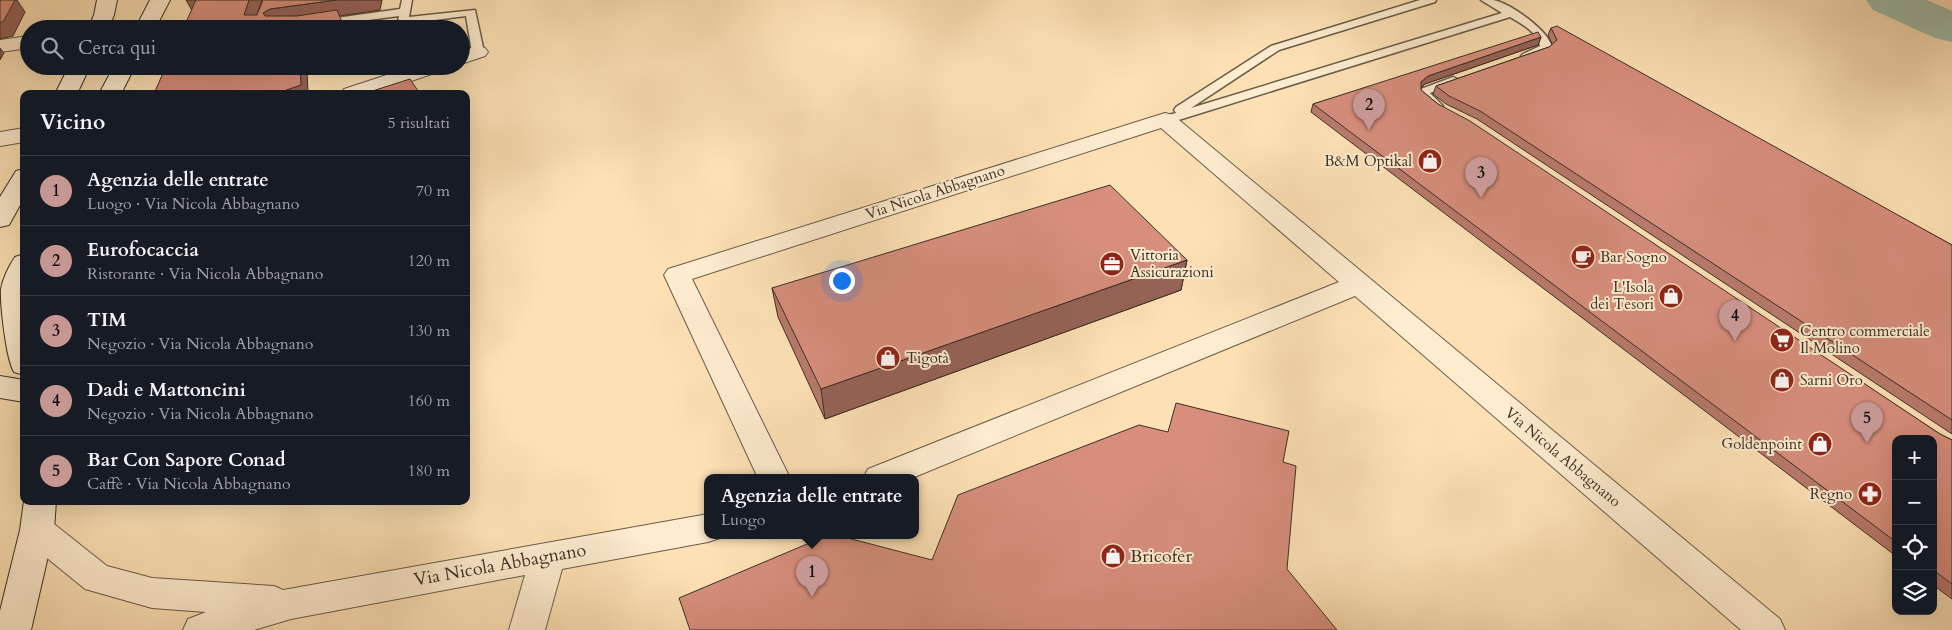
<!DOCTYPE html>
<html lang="it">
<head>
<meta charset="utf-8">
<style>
  :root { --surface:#171b24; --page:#242831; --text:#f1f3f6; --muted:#9ea1a6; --line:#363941; --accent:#c59692 }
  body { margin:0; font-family:Cardo,serif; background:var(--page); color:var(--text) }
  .controls { position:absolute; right:15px; bottom:15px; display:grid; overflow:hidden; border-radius:10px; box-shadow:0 5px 20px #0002 }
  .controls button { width:45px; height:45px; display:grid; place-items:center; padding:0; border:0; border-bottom:1px solid var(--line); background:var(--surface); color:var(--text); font:25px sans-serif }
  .you { position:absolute; left:841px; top:280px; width:18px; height:18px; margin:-12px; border:4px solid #fff; border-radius:50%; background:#1a73e8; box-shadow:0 0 0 8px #1a73e833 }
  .badge { display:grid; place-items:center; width:32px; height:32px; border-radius:50%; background:var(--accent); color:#111; font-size:16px; font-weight:700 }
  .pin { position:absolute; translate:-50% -41px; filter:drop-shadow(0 1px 2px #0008) }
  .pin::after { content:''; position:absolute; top:26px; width:18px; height:15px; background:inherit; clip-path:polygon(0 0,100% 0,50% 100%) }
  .popup { position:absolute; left:704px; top:474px; width:215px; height:65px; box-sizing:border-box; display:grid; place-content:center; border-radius:10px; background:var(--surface); filter:drop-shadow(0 1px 4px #0005); font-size:16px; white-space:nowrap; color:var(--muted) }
  .popup b { font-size:19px; color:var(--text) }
  .popup::after { content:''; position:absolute; left:50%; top:100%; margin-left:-10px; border:10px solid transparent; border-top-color:var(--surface) }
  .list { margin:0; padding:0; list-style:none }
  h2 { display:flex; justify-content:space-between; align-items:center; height:65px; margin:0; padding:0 20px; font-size:21px }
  h2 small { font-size:16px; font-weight:400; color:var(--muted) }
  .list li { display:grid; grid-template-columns:32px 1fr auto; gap:15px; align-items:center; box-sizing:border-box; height:70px; padding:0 20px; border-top:1px solid var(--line) }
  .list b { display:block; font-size:19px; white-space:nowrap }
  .list p { margin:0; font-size:16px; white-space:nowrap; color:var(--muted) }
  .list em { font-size:16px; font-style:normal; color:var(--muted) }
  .icon { flex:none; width:28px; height:28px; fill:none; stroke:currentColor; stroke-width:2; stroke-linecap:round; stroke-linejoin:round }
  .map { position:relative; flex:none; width:1952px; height:630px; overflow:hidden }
  .search { position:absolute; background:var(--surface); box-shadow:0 5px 20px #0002; left:20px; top:20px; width:450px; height:55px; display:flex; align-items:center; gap:12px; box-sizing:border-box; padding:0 18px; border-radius:28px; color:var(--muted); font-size:19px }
  .panel { position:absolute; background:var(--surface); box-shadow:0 5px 20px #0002; left:20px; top:90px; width:450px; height:415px; border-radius:10px }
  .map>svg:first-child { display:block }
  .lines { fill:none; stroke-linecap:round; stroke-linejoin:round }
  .river { fill:#9fbdaf; fill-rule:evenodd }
  .lane-casing { stroke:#6a5c49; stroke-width:3 }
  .street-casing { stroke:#6a5c49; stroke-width:2 }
  .secondary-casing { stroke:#393025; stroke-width:2 }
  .lane { fill:#feeccf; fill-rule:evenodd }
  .street { fill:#feeccf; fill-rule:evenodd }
  .secondary { fill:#feeccf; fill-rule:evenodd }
  .wall { fill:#b97a6c; stroke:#393025 }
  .shaded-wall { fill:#966358; stroke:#393025 }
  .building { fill:#d78e7d; stroke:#393025 }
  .labels { text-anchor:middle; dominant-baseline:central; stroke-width:4; stroke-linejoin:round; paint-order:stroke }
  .poi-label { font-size:15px; fill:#393025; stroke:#feeccf; text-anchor:start }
  .street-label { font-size:15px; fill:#393025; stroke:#feeccf }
  .near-poi-label { font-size:18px; fill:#393025; stroke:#feeccf; text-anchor:start }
  .near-street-label { font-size:18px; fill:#393025; stroke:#feeccf }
</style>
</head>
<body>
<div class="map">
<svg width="1952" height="630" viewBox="0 0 1952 630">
  <rect width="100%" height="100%" fill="#fde1b5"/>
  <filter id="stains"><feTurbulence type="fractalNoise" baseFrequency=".004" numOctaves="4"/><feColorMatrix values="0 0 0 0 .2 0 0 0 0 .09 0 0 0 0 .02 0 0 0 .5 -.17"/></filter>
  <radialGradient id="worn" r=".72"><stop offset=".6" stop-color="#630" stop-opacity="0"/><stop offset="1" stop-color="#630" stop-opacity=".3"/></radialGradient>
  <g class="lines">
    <polygon class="river" points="1866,0 1927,0 1952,11 1952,42 1935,38 1873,10"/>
    <defs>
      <g id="lane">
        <polygon points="402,0 412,0 409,17 475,10 484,52 478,55 472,52 466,16 403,24 398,21 399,16 322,26 317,23 322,20 400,9"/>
        <path d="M1420,0H1436L1435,2L1279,50L1191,108L1502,13L1481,0C1484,0 1489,0 1493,0C1510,3 1548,30 1552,47C1545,54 1533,60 1523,58L1521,56L1523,54L1540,46C1537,32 1522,24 1510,17L1169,123H1161L1159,120L1161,117L1176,113L1174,110L1176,107L1271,46Z"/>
        <polygon points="1453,77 1459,80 1457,82 1430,93 1443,106 1441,109 1433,109 1418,95 1421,89"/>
      </g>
      <g id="street">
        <polygon points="29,36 29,48 0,52 0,40"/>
        <polygon points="478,46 485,48 488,52 485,56 461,64 461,51"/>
        <polygon points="414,66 446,66 443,70 374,94 341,94 344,89"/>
        <polygon points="1165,113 1173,115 1780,619 1785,630 1741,630 1355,296 912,478 863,478 868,469 1339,282 1161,128 692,279 790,478 758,478 664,275 668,269"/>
        <polygon points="24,128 24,142 0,146 0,132"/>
        <polygon points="708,514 708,536 721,536 720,538 708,542 562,569 545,630 509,630 525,575 291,619 254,630 183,630 188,619 206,612 152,608 85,589 25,540 20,530 25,520 37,516 49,520 107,566 152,578 274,586 283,590"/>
      </g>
      <g id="secondary">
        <polygon points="97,0 117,0 114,15 108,29 88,29 94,15"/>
        <polygon points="150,0 170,0 155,29 135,29"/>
        <polygon points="69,66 90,66 77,94 55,94"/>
        <polygon points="114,66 135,66 121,94 99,94"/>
        <polygon points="24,169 24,198 9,225 0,227 0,197 16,171"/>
        <path d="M24,254V375L14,372C6,359 0,304 1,289C3,278 9,266 15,257Z"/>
        <polygon points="0,376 24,380 24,402 0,398"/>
        <polygon points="24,501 56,501 54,530 31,630 0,630 0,611 20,530"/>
      </g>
    </defs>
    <use href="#lane" class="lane-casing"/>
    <use href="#street" class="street-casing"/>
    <use href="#secondary" class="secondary-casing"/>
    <use href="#lane" class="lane"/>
    <use href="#street" class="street"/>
    <use href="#secondary" class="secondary"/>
  </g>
  <g class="wall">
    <polygon points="1551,28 1952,245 1952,434 1477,119 1446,104 1433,94 1436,86 1549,47 1552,44 1548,35"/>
    <polygon points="1541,37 1538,45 1425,84 1421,88 1421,90 1438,104 1940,434 1952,440 1952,599 1933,585 1933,439 1896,439 1896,556 1311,112 1313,104"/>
    <polygon points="1187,260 1181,290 825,419 778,317 772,288"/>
  </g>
  <g class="shaded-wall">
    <polygon points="15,0 17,0 25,12 13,36 0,39 0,22"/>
    <polygon points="186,0 198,0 194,14"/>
    <polygon points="249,0 262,0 252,29 244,15"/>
    <polygon points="336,0 382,0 380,10 339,16 271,29 263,13 270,9"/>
    <polygon points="1541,37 1538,45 1425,84 1418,89 1421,82 1428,76"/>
    <polygon points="0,48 4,53 0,60"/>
    <polygon points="300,66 322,66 307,70 308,94 275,94"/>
    <polygon points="1187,260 1181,290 825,419 821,389"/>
  </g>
  <g class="building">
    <polygon points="0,0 15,0 3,22 0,22"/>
    <polygon points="196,0 249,0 244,15 257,15 263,0 336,0 270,9 263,13 265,16 297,16 337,10 345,29 183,29"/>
    <polygon points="1557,26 1952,245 1952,420 1480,111 1449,96 1436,86 1549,47 1557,40 1551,28"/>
    <polygon points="1538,32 1541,37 1428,76 1421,82 1421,90 1438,104 1470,121 1940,434 1952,440 1952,584 1933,570 1933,439 1896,439 1896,542 1313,104"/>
    <polygon points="166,66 300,66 301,85 275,94 154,94"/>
    <polygon points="410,79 420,94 363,94"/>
    <polygon points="1110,185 1187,260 821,389 772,288"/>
    <polygon points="1176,403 1289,431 1283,462 1296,466 1287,569 1337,630 690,630 679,598 826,536 840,536 932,560 958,495 1139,425 1168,432"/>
  </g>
  <defs>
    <symbol id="shop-disc" viewBox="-11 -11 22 22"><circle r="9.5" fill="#8f2418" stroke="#feeccf"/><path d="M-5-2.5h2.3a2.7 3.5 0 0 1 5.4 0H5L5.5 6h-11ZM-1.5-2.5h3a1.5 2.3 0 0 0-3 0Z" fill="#fff"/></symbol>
    <symbol id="cafe-disc" viewBox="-11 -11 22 22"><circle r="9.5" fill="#8f2418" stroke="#feeccf"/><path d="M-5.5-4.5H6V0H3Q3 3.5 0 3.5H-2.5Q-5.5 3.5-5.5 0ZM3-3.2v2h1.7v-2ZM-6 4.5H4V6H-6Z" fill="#fff"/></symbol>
    <symbol id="office-disc" viewBox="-11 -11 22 22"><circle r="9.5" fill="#8f2418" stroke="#feeccf"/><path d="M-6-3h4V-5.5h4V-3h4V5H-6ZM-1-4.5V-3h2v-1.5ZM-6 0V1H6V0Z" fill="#fff"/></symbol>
    <symbol id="supermarket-disc" viewBox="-11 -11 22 22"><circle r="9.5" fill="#8f2418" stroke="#feeccf"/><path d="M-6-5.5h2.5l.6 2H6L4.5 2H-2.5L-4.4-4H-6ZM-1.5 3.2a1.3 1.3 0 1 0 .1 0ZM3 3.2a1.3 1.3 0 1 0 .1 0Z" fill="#fff"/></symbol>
    <symbol id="pharmacy-disc" viewBox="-11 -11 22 22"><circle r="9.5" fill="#8f2418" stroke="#feeccf"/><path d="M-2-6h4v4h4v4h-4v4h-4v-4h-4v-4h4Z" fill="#fff"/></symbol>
  </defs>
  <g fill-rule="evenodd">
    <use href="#shop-disc" x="1416" y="147" width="28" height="28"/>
    <use href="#cafe-disc" x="1569" y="243" width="28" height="28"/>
    <use href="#office-disc" x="1098" y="250" width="28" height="28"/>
    <use href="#shop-disc" x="1657" y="282" width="28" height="28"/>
    <use href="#supermarket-disc" x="1768" y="326" width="28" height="28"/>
    <use href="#shop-disc" x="874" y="344" width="28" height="28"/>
    <use href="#shop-disc" x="1768" y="366" width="28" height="28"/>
    <use href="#shop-disc" x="1806" y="430" width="28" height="28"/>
    <use href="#pharmacy-disc" x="1856" y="480" width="28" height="28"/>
    <use href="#shop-disc" x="1099" y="542" width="28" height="28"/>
  </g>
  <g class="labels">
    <g class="poi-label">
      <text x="1412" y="161" text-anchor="end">B&amp;M Optikal</text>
      <text x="1130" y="255">Vittoria<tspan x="1130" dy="17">Assicurazioni</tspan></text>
      <text x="1600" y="257">Bar Sogno</text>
      <text x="1654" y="287" text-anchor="end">L'Isola<tspan x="1654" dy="17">dei Tesori</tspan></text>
      <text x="1800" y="331">Centro commerciale<tspan x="1800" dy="17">Il Molino</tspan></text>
      <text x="906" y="358">Tigotà</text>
      <text x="1800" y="380">Sarni Oro</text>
      <text x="1802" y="444" text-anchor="end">Goldenpoint</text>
      <text x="1852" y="494" text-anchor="end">Regno</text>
    </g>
    <g class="street-label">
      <text transform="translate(935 192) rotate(-18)">Via Nicola Abbagnano</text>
      <text transform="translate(1563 457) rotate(40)">Via Nicola Abbagnano</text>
    </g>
    <g class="near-poi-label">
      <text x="1130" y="556">Bricofer</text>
    </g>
    <g class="near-street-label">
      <text transform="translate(500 565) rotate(-10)">Via Nicola Abbagnano</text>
    </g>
  </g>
  <rect width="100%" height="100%" filter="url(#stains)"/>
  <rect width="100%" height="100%" fill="url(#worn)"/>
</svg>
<div class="controls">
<button>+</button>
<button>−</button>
<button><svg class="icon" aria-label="locate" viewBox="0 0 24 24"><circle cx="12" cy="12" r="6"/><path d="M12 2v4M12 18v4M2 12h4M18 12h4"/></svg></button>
<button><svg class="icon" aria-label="layers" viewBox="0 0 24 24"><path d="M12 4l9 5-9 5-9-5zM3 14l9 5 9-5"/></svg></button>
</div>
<div class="you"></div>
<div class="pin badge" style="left:812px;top:597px">1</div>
<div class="popup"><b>Agenzia delle entrate</b>Luogo</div>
<div class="pin badge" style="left:1369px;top:130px">2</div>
<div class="pin badge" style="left:1481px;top:198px">3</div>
<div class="pin badge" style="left:1735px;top:341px">4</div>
<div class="pin badge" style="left:1867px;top:443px">5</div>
<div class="search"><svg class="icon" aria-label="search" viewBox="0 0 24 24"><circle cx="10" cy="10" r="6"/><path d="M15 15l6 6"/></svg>Cerca qui</div>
<section class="panel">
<h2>Vicino<small>5 risultati</small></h2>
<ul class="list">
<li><span class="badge">1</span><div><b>Agenzia delle entrate</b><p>Luogo · Via Nicola Abbagnano</p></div><em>70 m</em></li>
<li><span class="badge">2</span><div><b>Eurofocaccia</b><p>Ristorante · Via Nicola Abbagnano</p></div><em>120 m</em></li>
<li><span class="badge">3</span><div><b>TIM</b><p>Negozio · Via Nicola Abbagnano</p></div><em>130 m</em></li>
<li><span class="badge">4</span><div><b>Dadi e Mattoncini</b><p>Negozio · Via Nicola Abbagnano</p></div><em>160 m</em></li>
<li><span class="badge">5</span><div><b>Bar Con Sapore Conad</b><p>Caffè · Via Nicola Abbagnano</p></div><em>180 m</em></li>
</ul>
</section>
</div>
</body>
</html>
